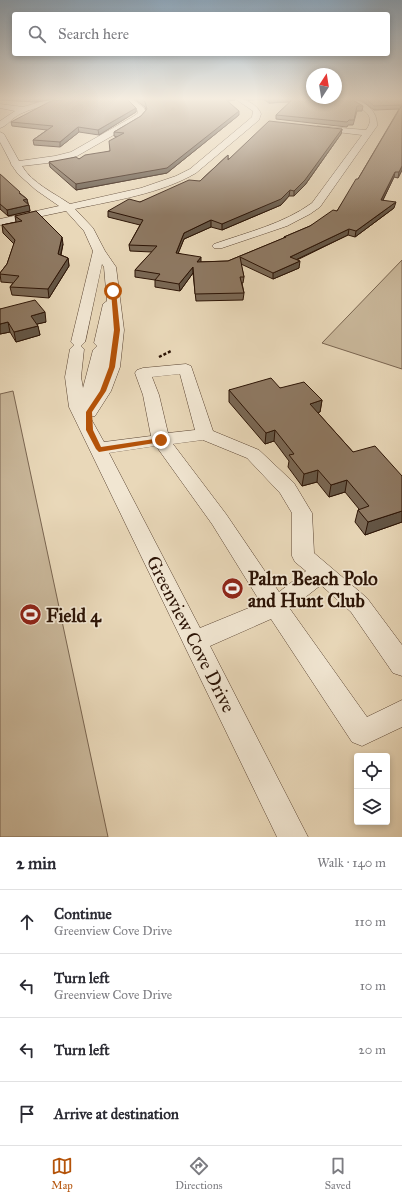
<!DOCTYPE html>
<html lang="en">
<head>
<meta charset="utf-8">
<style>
  :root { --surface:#fff; --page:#f2f2f3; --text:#2b2b33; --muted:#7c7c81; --line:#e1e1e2; --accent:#b45309 }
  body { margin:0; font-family:"IM FELL Great Primer",serif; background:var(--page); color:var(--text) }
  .controls { position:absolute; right:12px; bottom:12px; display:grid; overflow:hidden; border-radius:4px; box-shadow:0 2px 6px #0003 }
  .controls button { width:36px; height:36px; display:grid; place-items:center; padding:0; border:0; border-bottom:1px solid var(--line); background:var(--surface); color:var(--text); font:20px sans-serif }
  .compass { position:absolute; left:306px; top:68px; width:36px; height:36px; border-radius:50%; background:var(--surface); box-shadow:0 2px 6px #0003; rotate:12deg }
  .stop { position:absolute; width:12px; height:12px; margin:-9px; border:3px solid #b45309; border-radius:50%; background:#fff }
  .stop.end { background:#b45309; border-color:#fff; box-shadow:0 1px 4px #0008 }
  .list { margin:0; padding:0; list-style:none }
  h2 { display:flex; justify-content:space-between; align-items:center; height:52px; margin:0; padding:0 16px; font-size:17px }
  h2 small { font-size:13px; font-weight:400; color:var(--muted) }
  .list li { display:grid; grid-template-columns:26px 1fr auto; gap:12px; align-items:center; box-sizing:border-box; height:64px; padding:0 16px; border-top:1px solid var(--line) }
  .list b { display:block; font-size:15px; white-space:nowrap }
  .list p { margin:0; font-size:13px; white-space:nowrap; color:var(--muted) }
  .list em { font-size:13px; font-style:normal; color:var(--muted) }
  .icon { flex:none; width:22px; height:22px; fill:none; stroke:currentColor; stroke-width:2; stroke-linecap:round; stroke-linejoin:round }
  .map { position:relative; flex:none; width:402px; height:837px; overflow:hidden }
  .search { position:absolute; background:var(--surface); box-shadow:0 2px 6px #0003; left:12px; right:12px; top:12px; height:44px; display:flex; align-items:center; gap:10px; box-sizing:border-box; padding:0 14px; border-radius:4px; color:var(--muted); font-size:15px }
  .sheet { height:308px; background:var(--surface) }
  nav { display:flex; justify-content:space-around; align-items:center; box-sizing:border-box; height:56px; border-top:1px solid var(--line); background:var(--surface); font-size:11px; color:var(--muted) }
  nav a { display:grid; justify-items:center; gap:2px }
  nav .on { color:var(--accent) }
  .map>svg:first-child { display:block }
  .green { fill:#c9b79a; stroke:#7a6550 }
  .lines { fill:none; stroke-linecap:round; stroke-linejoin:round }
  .minor-casing { stroke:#5a4432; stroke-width:1 }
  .path { stroke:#2b1305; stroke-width:2.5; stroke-dasharray:3 2; stroke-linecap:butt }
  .minor { fill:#f1e6d2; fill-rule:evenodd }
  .wall { fill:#7a6855; stroke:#2b1305 }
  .shaded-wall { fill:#635545; stroke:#2b1305 }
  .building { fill:#8e7963; stroke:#2b1305 }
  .route { fill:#b45309 }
  .labels { text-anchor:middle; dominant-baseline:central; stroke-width:3.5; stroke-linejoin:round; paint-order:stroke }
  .near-poi-label { font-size:19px; font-weight:bold; fill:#2b1305; stroke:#f1e6d2; text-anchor:start }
  .near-street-label { font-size:19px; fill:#2b1305; stroke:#f1e6d2 }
</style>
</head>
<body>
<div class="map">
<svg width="402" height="837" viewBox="0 0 402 837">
  <rect width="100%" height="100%" fill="#e9d8b9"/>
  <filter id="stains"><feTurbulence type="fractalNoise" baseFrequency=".005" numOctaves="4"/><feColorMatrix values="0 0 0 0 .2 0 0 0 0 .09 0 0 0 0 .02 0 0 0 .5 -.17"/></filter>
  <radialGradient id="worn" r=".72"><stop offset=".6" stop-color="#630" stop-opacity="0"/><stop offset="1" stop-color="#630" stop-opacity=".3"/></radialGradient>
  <g class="green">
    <polygon points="402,260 402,369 322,343"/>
    <polygon points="13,391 108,837 0,837 0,394"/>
  </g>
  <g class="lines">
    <defs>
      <g id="minor">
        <path d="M66,98H91L88,100C65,102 41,104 20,114C13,117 6,127 0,128V121L15,111L0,108V104L23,107L40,102Z"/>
        <path d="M124,98H131L144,108L146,113L140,120L77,156L56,162L22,166C32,183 54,193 70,204L141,188L176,176L190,169L252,117L253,111L234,98C243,98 258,104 261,114L259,120L196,173C160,194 116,200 75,209L93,228L105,251L116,267L124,330L120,367L111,391L95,416L90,417L104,442L151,436L143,395L135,373L137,370L143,368L186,364L191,366L213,431L259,450L294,483L312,513L314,553L367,598L402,645V676L393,673L351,612L321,585L290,609L367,717L402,700V727L362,746L352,742L271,619L210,646L308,837H277L69,407L65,377L70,349L74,345L71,342L93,251L84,231L66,211L0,225V219L59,206L36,190L18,174L11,164V163L0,142V132L4,134L19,161L55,156L71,152L134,116L138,113V111ZM102,264L104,267L107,301L103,304L94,343L97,346L93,350L83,388L81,377L84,349L81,346L85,342ZM180,374L195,430L168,433L159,395L152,377ZM203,440L247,458L280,493L292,513V556L295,562L306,571L279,592L226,514L173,444ZM156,446L212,524L261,603L200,628L109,453Z"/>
        <path d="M344,98C360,98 378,108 377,126L320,207L310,214L287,226L222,248H214L212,246L214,244C248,232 283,224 312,203L362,135L320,130L316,128L317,126L366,130C380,111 353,107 344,98Z"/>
      </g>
    </defs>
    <use href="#minor" class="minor-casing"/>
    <polyline class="path" points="159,357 171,351"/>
    <use href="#minor" class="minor"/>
  </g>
  <g class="wall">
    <polygon points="0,98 58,98 35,102 0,100"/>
    <polygon points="133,98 235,98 235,100 227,101 239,115 167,173 76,190 50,167 49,162 79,159 110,151 117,137 114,136 114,132 141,116 146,110 145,107"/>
    <polygon points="240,98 349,98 363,106 362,111 357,111 353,125 348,125 347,127 276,119 276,115 290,102 269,103 263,99 248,100"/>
    <polygon points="350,98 400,98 402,99 402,170 398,178 394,177 383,200 394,208 355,237 348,235 297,260 299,268 273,279 241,264 244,277 243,283 242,283 244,293 243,300 196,301 193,273 180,291 155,287 155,280 135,277 135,270 152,252 130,251 129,245 140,225 108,217 108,211 140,202 200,181 228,155 228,159 342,129 341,134 305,185 294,196 289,196 281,205 222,230 211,227 184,239 178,253 201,262 228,261 284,238 284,237 310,226 337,211 358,179 399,109 374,110 362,101"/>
    <polygon points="136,108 136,112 99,135 79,132 60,147 34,145 33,140 47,130 12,126 11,122"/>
    <polygon points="0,174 21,194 27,199 30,211 8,216 0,209"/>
    <polygon points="15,216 63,244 61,255 68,258 69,266 49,298 12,295 10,287 13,283 1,282 0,273 7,264 14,244 3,233 2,225 16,222"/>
    <polygon points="0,309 46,322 37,324 40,335 16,342 10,332 0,334"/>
    <polygon points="280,388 322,400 320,412 317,412 353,452 402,476 402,522 365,535 355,522 358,510 359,509 345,492 329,497 317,482 302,486 288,467 289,461 274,441 265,444 229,402 229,390"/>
  </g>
  <g class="shaded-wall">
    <polygon points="34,98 58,98 35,102"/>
    <polygon points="224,98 235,98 235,100 227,101"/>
    <polygon points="248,98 263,98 263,99 248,100"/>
    <polygon points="284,98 295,98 295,101 269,103 269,99"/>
    <polygon points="136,108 136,112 99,135 98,130"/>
    <polygon points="239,111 239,115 167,173 76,190 76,184"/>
    <polygon points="78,127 79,132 60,147 60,142"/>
    <polygon points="342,129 341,134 305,185 294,196 294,191"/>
    <polygon points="402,166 402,170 398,178 399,172"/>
    <polygon points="395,172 394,177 380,206 381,200"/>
    <polygon points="290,190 289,196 281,205 222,230 222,224"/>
    <polygon points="27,199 28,205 23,200"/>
    <polygon points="396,202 394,208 355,237 356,231"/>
    <polygon points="29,205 30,211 8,216 7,210"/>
    <polygon points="211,220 211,227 184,239 176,259 176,253 184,233"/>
    <polygon points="349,229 348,235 289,263 290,257"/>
    <polygon points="62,237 63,244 59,262 58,254"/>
    <polygon points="201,257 201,263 197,262"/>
    <polygon points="68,258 69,266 49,298 48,289"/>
    <polygon points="300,261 299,268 273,279 273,273"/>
    <polygon points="193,267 193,273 180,291 179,284"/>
    <polygon points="45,312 46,322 33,325 31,316"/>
    <polygon points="8,322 10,332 0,334 0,324"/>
    <polygon points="38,326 40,335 16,342 14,332"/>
    <polygon points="322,400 320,412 308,415 310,404"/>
    <polygon points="275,430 274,441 265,444 266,433"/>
    <polygon points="318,470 317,482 302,486 304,474"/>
    <polygon points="347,480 345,492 329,497 331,485"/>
    <polygon points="402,511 402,522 365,535 368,522"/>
  </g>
  <g class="building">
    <polygon points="81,98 126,98 136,108 98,130 78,127 60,142 33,140 53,126 11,122 51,101"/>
    <polygon points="139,98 227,98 224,98 239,111 167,168 76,184 49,162 76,157 79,159 85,155 110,151 109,141 124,133 114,132 141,116 147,109 145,102"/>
    <polygon points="268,98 284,98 269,99"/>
    <polygon points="294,98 349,98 363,106 357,106 354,120 349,120 347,122 276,115"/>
    <polygon points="365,98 400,98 402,99 402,105 374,106"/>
    <polygon points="402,105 402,166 399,172 395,172 381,200 396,202 356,231 349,229 290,257 300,261 273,273 240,257 244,277 240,277 244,293 195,294 193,267 179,284 155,280 160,274 135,270 157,246 129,245 143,220 108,211 129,199 140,202 189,180 200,181 228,155 228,160 269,121 342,129 305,180 294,191 290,190 281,199 222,224 211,220 184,233 176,253 201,257 197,262 228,261 286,237 284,237 310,226 333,210 337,211 356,179 358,179"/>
    <polygon points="0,174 20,192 19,193 27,199 23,200 29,205 7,210 0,204"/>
    <polygon points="36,211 62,237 58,254 68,258 48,289 10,287 19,276 0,274 0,273 7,264 15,240 2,225 22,221 15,216"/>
    <polygon points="35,300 45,312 31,316 38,326 14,332 8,322 0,324 0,309"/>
    <polygon points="271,378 280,388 304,382 322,400 310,404 353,452 375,446 402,476 402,511 368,522 358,510 369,506 347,480 331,485 318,470 304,474 289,455 294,454 275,430 266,433 229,390"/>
  </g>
  <linearGradient id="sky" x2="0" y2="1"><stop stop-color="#8ea8bd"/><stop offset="0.46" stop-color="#f5ede0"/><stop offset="1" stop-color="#f5ede0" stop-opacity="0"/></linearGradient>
  <rect width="402" height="215" fill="url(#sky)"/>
  <polygon class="route" points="113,289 116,291 120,330 115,367 106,391 92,412 93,430 101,447 161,438 164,440 161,442 99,452 96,449 86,430 86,412 100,391 109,367 114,330 111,291"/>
  <defs>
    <symbol id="stadium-disc" viewBox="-11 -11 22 22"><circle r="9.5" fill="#8f2418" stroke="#f1e6d2"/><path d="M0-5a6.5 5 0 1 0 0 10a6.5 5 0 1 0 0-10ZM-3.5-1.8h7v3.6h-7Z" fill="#fff"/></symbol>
  </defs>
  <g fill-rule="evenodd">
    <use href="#stadium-disc" x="220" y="576" width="25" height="25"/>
    <use href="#stadium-disc" x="18" y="602" width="25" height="25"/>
  </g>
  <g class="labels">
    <g class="near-poi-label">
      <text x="248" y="578">Palm Beach Polo<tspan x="248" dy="22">and Hunt Club</tspan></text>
      <text x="46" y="615">Field 4</text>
    </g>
    <g class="near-street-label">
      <text transform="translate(191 634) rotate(63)">Greenview Cove Drive</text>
    </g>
  </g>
  <rect width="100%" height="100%" filter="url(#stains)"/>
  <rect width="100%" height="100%" fill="url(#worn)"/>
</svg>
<div class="controls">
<button><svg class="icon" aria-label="locate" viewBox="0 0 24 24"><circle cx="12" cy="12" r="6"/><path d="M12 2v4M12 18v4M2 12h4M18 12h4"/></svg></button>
<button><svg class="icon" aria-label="layers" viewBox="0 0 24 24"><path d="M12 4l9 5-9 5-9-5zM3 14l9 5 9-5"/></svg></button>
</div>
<svg class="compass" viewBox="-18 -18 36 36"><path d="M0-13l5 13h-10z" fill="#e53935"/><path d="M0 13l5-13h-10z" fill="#7c7c81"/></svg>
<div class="stop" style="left:113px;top:291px"></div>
<div class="stop end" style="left:161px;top:440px"></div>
<div class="search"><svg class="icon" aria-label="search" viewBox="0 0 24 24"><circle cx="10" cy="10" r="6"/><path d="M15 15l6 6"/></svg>Search here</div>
</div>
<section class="sheet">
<h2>2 min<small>Walk · 140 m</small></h2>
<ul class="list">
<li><svg class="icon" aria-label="ahead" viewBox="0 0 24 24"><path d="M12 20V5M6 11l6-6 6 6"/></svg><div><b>Continue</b><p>Greenview Cove Drive</p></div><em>110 m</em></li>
<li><svg class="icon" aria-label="left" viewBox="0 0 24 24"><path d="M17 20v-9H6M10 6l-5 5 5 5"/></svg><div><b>Turn left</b><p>Greenview Cove Drive</p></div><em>10 m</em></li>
<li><svg class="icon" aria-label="left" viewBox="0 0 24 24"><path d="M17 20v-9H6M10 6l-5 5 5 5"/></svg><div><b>Turn left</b></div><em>20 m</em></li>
<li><svg class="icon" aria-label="arrive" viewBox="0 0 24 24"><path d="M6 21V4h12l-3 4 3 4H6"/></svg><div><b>Arrive at destination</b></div></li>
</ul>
</section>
<nav>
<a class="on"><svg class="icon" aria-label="map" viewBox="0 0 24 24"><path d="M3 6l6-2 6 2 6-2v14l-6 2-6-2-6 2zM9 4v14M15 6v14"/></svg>Map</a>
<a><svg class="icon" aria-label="directions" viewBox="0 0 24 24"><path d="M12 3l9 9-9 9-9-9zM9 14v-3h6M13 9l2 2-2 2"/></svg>Directions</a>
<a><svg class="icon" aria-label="saved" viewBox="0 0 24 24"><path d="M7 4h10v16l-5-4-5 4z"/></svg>Saved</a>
</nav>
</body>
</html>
